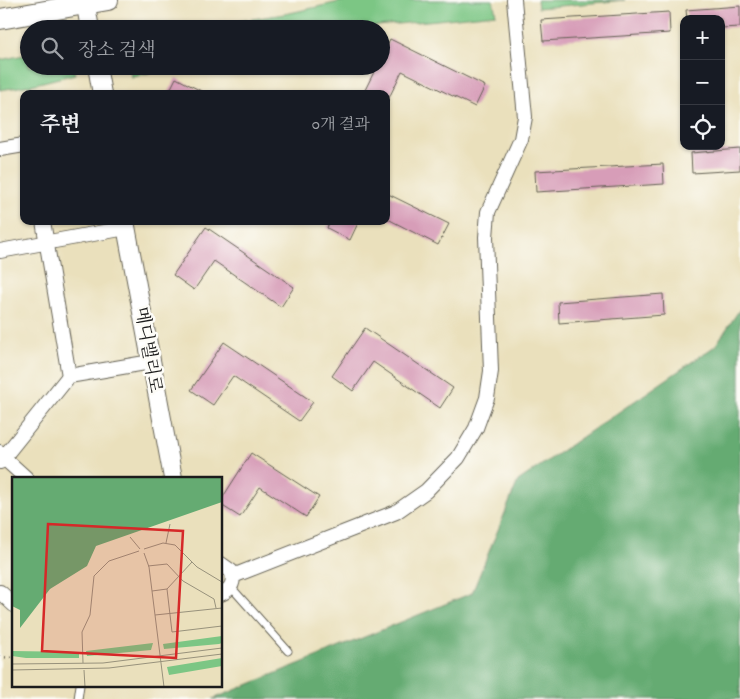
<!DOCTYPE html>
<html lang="ko">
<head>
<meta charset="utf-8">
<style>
  :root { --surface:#171b24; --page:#20242c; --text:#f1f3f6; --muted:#9ea1a6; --line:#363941 }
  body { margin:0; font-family:"IM FELL DW Pica","Noto Serif KR",serif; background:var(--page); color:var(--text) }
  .controls { position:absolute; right:15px; top:15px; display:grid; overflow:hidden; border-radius:10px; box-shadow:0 1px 4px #0004 }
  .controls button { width:45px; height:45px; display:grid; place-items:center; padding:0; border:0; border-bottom:1px solid var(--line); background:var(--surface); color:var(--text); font:25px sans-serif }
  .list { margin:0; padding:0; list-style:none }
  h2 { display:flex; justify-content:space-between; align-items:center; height:65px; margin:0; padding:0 20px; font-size:21px }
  h2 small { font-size:16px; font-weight:400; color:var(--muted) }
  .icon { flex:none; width:28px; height:28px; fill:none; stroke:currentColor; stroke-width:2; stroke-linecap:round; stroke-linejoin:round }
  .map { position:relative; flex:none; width:740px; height:699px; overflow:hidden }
  .search { position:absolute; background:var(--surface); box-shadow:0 1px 4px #0004; left:20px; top:20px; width:370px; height:55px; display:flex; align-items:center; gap:12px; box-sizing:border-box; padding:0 18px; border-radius:28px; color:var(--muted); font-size:19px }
  .panel { position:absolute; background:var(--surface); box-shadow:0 1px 4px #0004; left:20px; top:90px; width:370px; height:135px; border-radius:10px }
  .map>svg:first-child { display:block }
  .green { fill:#7cc684; stroke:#4c7150 }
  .forest { fill:#65ab72; stroke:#406447 }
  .building { fill:#d79db8 }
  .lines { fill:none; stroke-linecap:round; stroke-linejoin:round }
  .service-casing { stroke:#646154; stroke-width:9 }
  .minor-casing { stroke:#646154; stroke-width:16 }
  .tertiary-casing { stroke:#646154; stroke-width:20 }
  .secondary-casing { stroke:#646154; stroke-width:22 }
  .path { stroke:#646154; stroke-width:2.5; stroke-dasharray:1 4; stroke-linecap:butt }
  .service { stroke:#fff; stroke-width:7 }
  .minor { stroke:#fff; stroke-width:14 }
  .tertiary { stroke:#fff; stroke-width:18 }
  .secondary { stroke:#fff; stroke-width:20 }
  .labels { text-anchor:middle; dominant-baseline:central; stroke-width:5; stroke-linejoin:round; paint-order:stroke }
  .street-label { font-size:18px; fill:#1c1c1c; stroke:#fdfcf7 }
  .inset-road { fill:none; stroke:#98927c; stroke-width:1 }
  .view { fill:#d62828; fill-opacity:0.15; stroke:#d62828; stroke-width:2.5 }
  .inset-edge { fill:none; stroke:#1c1c1c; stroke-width:2.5 }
</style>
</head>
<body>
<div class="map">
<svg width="740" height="699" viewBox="0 0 740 699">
  <rect width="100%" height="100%" fill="#fdfcf7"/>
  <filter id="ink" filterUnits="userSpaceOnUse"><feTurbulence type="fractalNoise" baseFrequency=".02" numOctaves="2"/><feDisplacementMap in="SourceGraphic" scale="10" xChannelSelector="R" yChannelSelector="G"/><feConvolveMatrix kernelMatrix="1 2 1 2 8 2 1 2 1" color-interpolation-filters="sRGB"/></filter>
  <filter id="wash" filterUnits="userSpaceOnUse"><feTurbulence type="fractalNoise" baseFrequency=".0096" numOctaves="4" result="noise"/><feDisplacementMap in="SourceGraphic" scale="20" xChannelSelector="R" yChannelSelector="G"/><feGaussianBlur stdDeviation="1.12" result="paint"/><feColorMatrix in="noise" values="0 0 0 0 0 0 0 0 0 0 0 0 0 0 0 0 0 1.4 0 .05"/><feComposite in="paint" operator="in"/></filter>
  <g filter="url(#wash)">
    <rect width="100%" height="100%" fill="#eae0bc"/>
    <g class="green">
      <polygon points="348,0 493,0 496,14 348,29 191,29 290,13"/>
      <polygon points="537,0 625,0 538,8"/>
      <polygon points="29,54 29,66 72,66 75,74 31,85 0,90 0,60"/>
      <polygon points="130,66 177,66 131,77"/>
    </g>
    <polygon class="forest" points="740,309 740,699 213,699 472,593 518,481 715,346"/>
    <g id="blocks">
      <g class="building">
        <polygon points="740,6 740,27 721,28 721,19 687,19 686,10"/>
        <polygon points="669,12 670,33 543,41 541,20"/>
        <polygon points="390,39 485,86 475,107 402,71 386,104 386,94 363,94 377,66 381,66 381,57"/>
        <polygon points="176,78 207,94 168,94"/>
        <polygon points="740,149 740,170 692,173 691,153"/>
        <polygon points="663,164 664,184 536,192 535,171"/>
        <polygon points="386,193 449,224 438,245 386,218"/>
        <polygon points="330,221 359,221 350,240 327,228"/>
        <polygon points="206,227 294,287 281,307 214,261 194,290 173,275"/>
        <polygon points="663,294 664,315 559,323 558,302"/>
        <polygon points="365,328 453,388 440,408 373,362 353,391 332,376"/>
        <polygon points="224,342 313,402 299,421 233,376 213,405 191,390"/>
        <polygon points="251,453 319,497 306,517 260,487 240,517 221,505 221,500"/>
      </g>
    </g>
  </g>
  <g filter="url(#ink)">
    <use href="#blocks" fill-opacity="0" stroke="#646154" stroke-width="1"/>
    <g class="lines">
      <defs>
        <g id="service">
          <polyline points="231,587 288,651"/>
          <polyline points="78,699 80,685"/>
        </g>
        <g id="minor">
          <polyline points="0,149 24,145"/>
          <polyline points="43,221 69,376"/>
          <polyline points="0,251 126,228"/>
          <polyline points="0,452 4,458 26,478"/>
          <polyline points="0,462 69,376 151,362"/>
          <path d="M221,564L231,571C235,581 232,589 221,594"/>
          <polyline points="233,576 396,512 426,491 458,458 476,428 487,398 491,371 486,237 488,212 521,139 525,117 514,0"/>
          <polyline points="0,592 14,605"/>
        </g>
        <g id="tertiary">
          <polyline points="85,0 90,29"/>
          <polyline points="97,66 102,94"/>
          <polyline points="125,221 173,478"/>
        </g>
        <polyline id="secondary" points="0,19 108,0"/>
      </defs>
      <use href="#service" class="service-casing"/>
      <use href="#minor" class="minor-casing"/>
      <use href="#tertiary" class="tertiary-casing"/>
      <use href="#secondary" class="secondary-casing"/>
      <polyline class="path" points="0,657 14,658"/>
      <use href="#service" class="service"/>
      <use href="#minor" class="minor"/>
      <use href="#tertiary" class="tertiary"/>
      <use href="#secondary" class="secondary"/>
    </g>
  </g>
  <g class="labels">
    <g class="street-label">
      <text transform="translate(148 350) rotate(80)">메디밸리로</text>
    </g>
  </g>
  <g transform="translate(12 477)">
    <rect width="210" height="210" fill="#eae0bc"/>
    <path d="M210,159V166L207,167L152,172L151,167ZM141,166L139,173L75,179L74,174ZM0,174L67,175V181H14L0,179ZM210,181V189L157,198L155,190Z" fill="#7cc684"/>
    <path d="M0,0H210V25L84,69L75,89L38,112L8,151V133L0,129Z" fill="#65ab72"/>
    <path class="inset-road" d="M118,60L128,72M154,66L158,47M132,72L151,66L163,68L185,90L210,105M132,76L137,90L152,210M136,89L155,87L171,104L202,122L204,131M155,112L160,155L210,149M140,114L155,112L180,85M143,138L210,131M71,186L70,155L78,138L82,99L97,84L127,74M0,187L91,186L210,171M0,193L97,191L210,177M72,193L73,210"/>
    <path class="view" d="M36,47L171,54L164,181L30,174Z"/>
    <rect width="210" height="210" class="inset-edge"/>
  </g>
</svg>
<div class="controls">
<button>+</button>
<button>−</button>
<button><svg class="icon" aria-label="locate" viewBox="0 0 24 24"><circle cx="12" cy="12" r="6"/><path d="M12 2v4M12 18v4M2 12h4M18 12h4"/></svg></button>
</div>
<div class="search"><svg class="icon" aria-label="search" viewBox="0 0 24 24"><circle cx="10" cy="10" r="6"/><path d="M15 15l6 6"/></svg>장소 검색</div>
<section class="panel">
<h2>주변<small>0개 결과</small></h2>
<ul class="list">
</ul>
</section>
</div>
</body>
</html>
